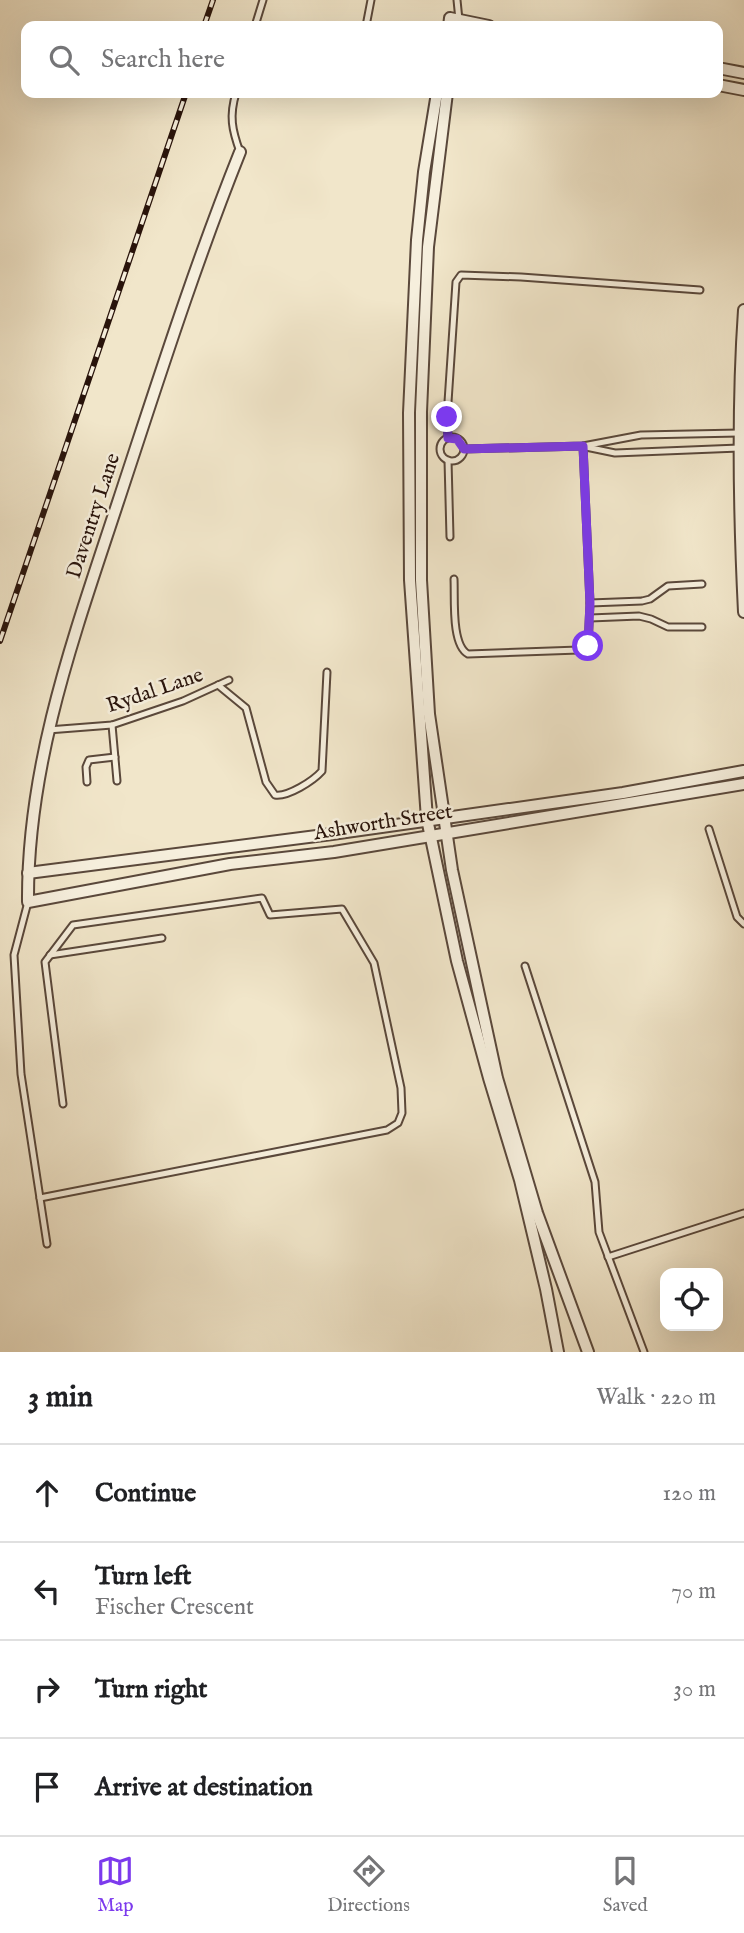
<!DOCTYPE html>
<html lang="en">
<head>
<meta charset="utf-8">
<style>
  :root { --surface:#fff; --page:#f6f6f6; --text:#202124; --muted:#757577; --line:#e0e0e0; --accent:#7c3aed }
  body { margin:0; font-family:"IM FELL English",serif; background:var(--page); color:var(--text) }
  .controls { position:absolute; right:21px; bottom:21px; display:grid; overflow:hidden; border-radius:14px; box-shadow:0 7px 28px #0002 }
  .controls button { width:63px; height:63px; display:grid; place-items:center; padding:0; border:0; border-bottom:2px solid var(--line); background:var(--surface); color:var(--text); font:35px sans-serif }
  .stop { position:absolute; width:21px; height:21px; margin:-16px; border:5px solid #7c3aed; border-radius:50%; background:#fff }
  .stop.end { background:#7c3aed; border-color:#fff; box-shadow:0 2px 7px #0008 }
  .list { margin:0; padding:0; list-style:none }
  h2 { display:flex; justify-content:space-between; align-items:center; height:91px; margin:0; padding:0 28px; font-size:30px }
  h2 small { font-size:23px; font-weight:400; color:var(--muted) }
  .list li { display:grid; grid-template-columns:46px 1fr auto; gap:21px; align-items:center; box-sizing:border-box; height:98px; padding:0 28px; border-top:2px solid var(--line) }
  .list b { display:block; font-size:26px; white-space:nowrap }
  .list p { margin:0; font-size:23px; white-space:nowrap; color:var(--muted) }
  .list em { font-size:23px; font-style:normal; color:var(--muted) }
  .icon { flex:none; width:38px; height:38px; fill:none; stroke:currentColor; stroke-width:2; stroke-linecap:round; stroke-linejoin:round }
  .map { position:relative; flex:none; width:744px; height:1352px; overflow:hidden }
  .search { position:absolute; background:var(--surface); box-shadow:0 7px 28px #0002; left:21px; right:21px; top:21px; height:77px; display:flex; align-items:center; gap:18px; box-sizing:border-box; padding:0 24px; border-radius:14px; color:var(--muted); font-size:26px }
  .sheet { height:483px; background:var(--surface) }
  nav { display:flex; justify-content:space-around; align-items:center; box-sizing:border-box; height:98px; border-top:2px solid var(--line); background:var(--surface); font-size:19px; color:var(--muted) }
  nav a { display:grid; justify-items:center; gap:4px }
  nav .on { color:var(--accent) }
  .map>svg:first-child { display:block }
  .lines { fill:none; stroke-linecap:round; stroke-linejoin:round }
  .service-casing { stroke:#5a483b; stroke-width:9 }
  .minor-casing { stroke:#5a483b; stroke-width:14 }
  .service { stroke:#f6efdd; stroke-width:5 }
  .minor { stroke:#f6efdd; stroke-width:10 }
  .rail-casing { stroke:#28130b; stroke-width:6 }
  .rail { stroke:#f6efdd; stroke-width:3.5; stroke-dasharray:10; stroke-linecap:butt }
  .route { stroke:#7c3aed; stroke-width:9 }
  .labels { text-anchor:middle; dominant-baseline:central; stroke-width:5; stroke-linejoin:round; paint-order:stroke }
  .street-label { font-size:21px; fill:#28130b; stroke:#f6efdd }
</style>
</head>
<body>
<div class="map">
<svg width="744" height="1352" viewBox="0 0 744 1352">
  <rect width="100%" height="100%" fill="#f1e6ca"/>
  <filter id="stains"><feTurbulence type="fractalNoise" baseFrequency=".00286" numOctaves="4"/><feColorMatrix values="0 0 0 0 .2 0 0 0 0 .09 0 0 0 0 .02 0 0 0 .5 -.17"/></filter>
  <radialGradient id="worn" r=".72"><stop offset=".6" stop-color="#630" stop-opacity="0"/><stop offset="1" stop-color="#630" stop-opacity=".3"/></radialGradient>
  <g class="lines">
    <defs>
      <g id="service">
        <polyline points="457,0 459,20"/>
        <polyline points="255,26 263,0"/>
        <polyline points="366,26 371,0"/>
        <path d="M236,93C229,116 232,130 240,152"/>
        <circle cx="452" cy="449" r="12"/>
        <polyline points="448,438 447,417 456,282 461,275 521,277 700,290"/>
        <polyline points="586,447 615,453 739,448"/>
        <polyline points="464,449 583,446 641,435 739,433"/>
        <polyline points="448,460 450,537"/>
        <path d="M454,579C455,598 451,645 468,654L579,650L588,646L590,603L583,446"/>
        <polyline points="590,603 642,601 650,599 668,586 702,584"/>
        <polyline points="590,618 639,616 651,619 668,627 702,627"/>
        <path d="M218,685L246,708L266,782L275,795C288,797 313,781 322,771L327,672"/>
        <polyline points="112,725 117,781"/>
        <polyline points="48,730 112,725 183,701 229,680"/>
        <polyline points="87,782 86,767 89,760 115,757"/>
        <polyline points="709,829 737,917 744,924"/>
        <polyline points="28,902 14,955 21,1074 47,1244"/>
        <polyline points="50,955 162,938"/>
        <polyline points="525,966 595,1182 599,1232 644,1352"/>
        <polyline points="40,1198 387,1130 398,1123 402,1113 401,1088 374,963 342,909 270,915 262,898 73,925 45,962 63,1104"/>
        <polyline points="608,1257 744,1213"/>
      </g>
      <g id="minor">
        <polyline points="449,26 450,18 489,26"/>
        <polyline points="718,68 744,73"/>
        <polyline points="718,85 744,90"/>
        <polyline points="437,93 424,172 417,240 409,413 410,580 427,819 457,961 489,1078 520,1180 546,1289 558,1352"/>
        <polyline points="447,93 428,247 421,412 421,580 429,714 452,870 497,1078 537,1213 588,1352"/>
        <path d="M240,152C194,267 157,384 118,502C75,633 27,763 28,902L230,864L334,852L744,784"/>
        <path d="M744,310C737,411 739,511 744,612"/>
        <polyline points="28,873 332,834 623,793 744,771"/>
      </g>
    </defs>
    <use href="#service" class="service-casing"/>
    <use href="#minor" class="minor-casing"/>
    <use href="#service" class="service"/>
    <use href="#minor" class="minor"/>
    <defs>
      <g id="rail">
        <polyline points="204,26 213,0"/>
        <polyline points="0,641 186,93"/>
      </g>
    </defs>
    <use href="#rail" class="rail-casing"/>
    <use href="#rail" class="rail"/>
  </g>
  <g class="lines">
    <polyline class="route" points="447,417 448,438 457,439 464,449 583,446 590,603 588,646"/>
  </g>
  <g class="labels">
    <g class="street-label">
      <text transform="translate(94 516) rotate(-72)">Daventry Lane</text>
      <text transform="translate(155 691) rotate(-19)">Rydal Lane</text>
      <text transform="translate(383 823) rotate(-9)">Ashworth Street</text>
    </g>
  </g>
  <rect width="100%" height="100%" filter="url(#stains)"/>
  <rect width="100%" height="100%" fill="url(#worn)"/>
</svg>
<div class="controls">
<button><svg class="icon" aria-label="locate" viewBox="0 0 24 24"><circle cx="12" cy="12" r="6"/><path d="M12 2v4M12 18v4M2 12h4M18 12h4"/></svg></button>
</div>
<div class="stop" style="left:588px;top:646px"></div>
<div class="stop end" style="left:447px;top:417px"></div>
<div class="search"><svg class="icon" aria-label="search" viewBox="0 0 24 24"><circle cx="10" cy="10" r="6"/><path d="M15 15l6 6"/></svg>Search here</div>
</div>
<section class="sheet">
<h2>3 min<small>Walk · 220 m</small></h2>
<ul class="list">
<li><svg class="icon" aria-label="ahead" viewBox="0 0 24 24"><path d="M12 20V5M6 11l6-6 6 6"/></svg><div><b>Continue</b></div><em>120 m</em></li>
<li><svg class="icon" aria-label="left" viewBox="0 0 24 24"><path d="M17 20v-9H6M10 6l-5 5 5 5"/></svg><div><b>Turn left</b><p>Fischer Crescent</p></div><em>70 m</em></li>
<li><svg class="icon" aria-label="right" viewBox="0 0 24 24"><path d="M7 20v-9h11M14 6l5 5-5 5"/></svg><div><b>Turn right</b></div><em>30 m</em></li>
<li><svg class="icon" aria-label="arrive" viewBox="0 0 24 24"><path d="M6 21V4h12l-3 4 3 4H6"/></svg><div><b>Arrive at destination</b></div></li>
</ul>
</section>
<nav>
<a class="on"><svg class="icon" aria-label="map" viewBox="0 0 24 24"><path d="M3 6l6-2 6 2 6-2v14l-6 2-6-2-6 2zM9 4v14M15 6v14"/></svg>Map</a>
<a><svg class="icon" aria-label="directions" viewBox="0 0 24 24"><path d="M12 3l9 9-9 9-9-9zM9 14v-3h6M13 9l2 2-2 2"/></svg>Directions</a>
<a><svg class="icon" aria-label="saved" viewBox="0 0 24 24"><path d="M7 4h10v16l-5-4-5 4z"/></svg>Saved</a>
</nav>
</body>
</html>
